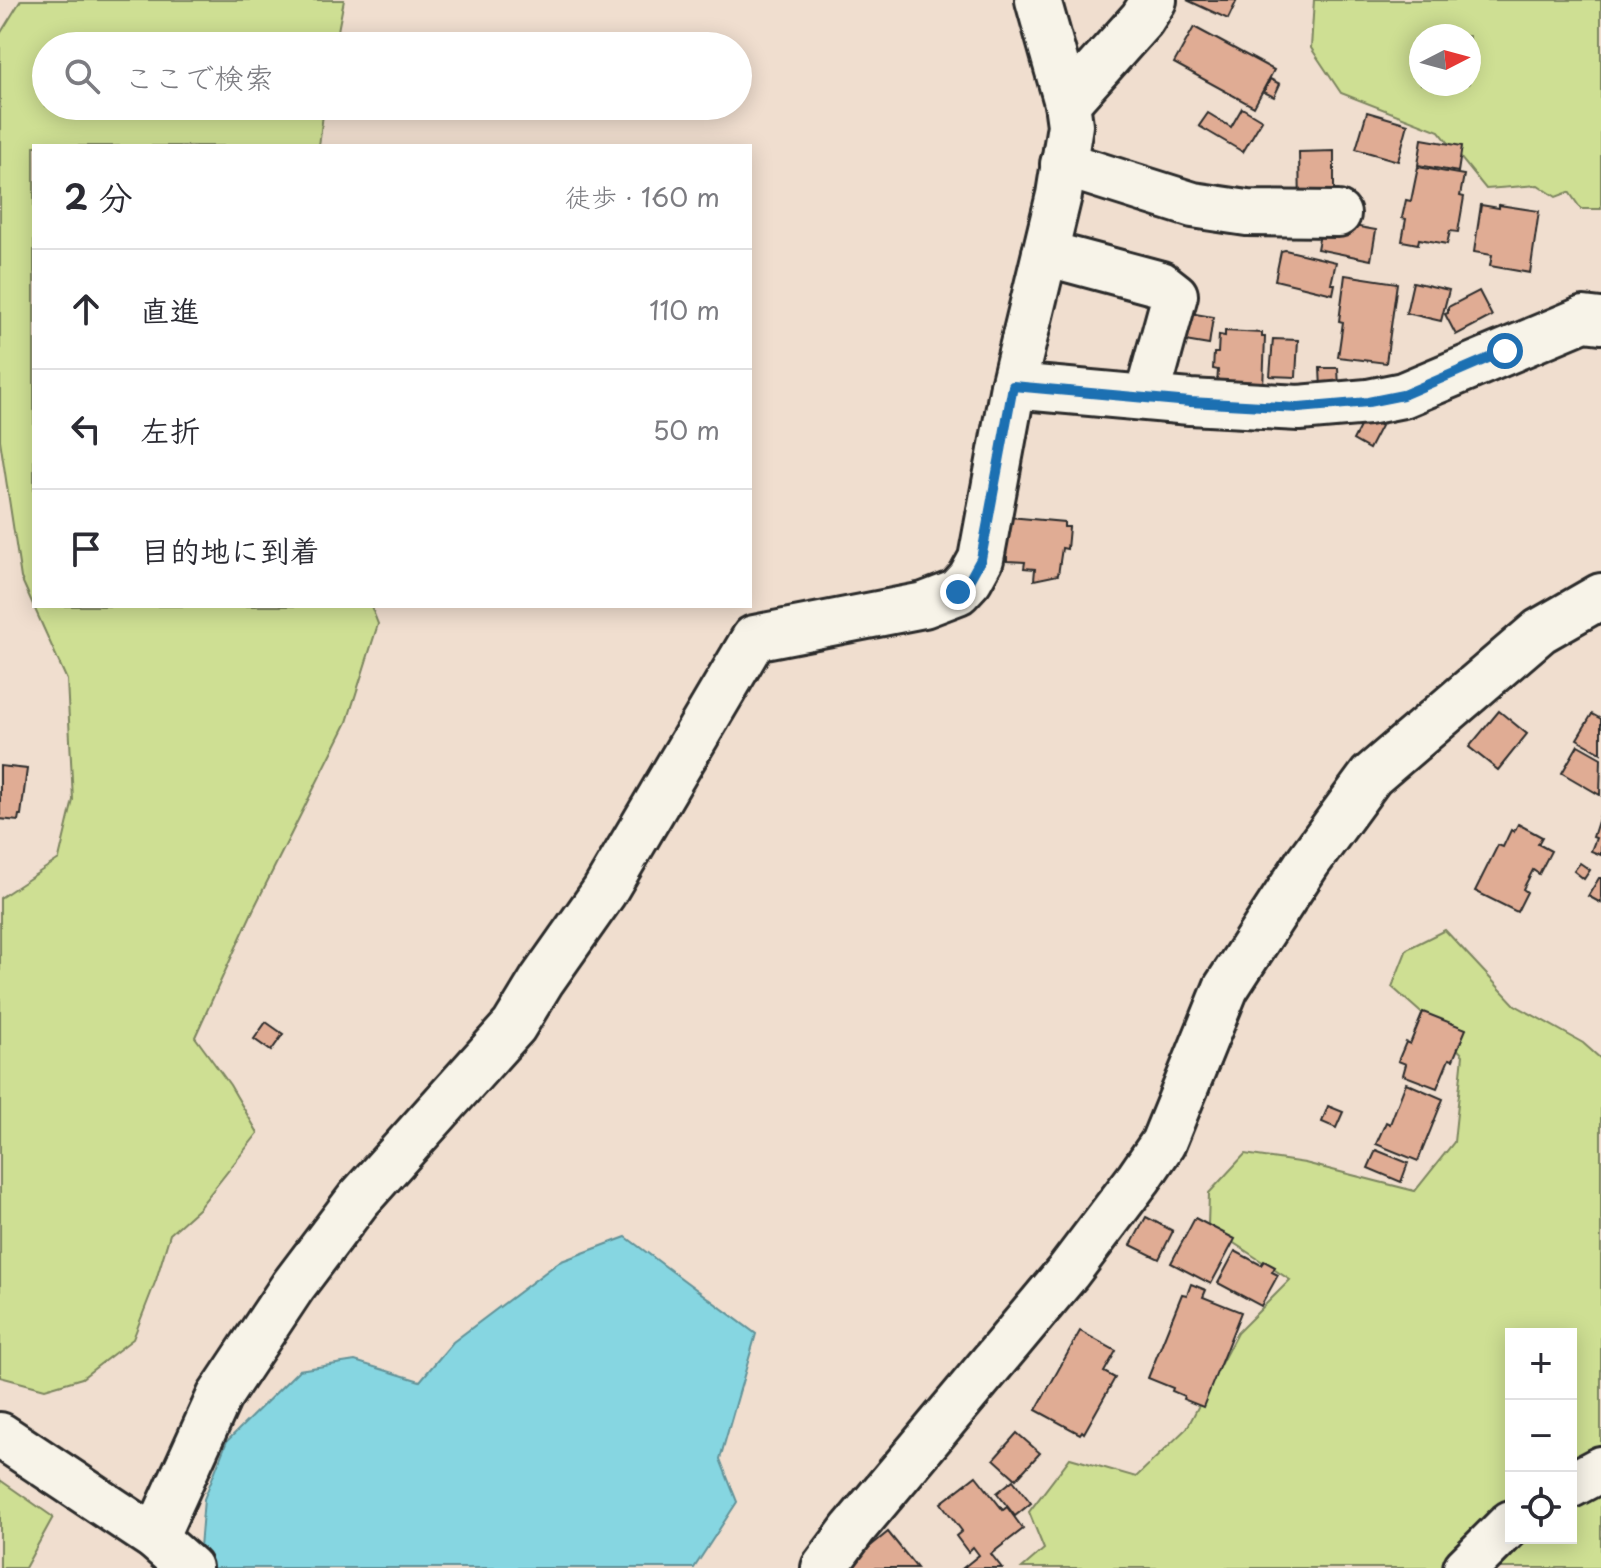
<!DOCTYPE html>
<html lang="ja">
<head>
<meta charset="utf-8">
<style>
  :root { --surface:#fff; --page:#f7f7f7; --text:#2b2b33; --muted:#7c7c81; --line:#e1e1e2 }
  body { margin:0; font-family:"Playpen Sans","Klee One",sans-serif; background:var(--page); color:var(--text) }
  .controls { position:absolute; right:24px; bottom:24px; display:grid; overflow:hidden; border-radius:0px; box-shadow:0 4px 20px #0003 }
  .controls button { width:72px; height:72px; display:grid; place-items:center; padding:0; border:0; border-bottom:2px solid var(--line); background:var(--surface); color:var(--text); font:40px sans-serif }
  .compass { position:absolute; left:1409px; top:24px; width:72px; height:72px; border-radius:50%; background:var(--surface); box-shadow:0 4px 20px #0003; rotate:84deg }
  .stop { position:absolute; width:24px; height:24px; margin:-18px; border:6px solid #1f6fb2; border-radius:50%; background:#fff }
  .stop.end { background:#1f6fb2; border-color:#fff; box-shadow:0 2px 8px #0008 }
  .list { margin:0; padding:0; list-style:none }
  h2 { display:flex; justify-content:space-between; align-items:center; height:104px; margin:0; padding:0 32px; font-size:34px }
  h2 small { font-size:26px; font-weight:400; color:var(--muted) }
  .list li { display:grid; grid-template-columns:52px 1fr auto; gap:24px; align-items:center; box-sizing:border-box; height:120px; padding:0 32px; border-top:2px solid var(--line) }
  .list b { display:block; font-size:30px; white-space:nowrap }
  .list em { font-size:26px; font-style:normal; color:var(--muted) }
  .icon { flex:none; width:44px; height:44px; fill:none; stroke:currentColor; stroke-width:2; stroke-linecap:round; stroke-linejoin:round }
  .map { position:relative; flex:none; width:1601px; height:1568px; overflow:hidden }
  .search { position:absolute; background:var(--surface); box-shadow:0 4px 20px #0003; left:32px; top:32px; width:720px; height:88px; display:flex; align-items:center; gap:20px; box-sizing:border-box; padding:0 28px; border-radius:44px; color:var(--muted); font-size:30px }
  .panel { position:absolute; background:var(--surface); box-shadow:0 4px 20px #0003; left:32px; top:144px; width:720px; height:464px; border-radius:0px }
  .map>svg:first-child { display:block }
  .green { fill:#cedf93; stroke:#7c855f; stroke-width:2; fill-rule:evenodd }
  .water { fill:#86d6e1; stroke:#629298; stroke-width:2 }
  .building { fill:#e0ac94; stroke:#2b2b2b; stroke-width:2 }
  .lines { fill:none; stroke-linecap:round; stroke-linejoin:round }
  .minor-casing { stroke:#2b2b2b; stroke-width:50 }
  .minor { stroke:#f7f3e8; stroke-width:44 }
  .route { stroke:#1f6fb2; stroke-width:10 }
</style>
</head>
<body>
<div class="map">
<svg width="1601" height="1568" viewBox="0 0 1601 1568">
  <rect width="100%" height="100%" fill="#f0decf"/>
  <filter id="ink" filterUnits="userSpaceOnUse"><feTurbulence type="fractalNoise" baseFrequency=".0125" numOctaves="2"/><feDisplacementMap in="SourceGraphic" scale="16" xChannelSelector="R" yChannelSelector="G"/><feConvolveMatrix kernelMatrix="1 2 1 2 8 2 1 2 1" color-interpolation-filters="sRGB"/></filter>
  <g filter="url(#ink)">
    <g class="green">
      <polygon points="21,0 344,0 335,46 46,46 46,106 324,106 319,146 34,146 34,606 371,606 378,624 347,722 254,908 195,1037 230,1085 258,1133 198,1209 170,1234 156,1280 133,1339 82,1378 45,1389 0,1377 0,898 59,859 73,800 67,680 21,578 0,440 0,34"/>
      <path d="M1314,0H1601V209H1581L1569,192L1556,197L1538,185L1486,189L1439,131L1341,93L1311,48ZM1421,36H1469V84H1421Z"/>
      <path d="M1445,930L1515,1005L1583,1043L1601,1059V1568H1022L1044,1549L1029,1512L1070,1458L1136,1477L1187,1428L1237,1333L1290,1280L1208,1226L1209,1193L1245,1154L1305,1163L1415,1191L1454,1142L1463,1055L1437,1027L1392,987L1407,949ZM1511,1334H1571V1538H1511Z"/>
      <polygon points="0,1480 53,1517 25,1568 0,1568"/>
    </g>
    <polygon class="water" points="626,1237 756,1334 720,1459 737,1502 694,1568 211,1568 199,1559 204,1499 227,1441 299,1370 355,1361 420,1381 453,1342 559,1262"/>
    <g class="building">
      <polygon points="1187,0 1237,0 1228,19"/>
      <polygon points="1194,27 1274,70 1254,107 1174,63"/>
      <polygon points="1270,79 1280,84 1274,97 1264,92"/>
      <polygon points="1242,108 1262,120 1243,152 1199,126 1208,113 1231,127"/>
      <polygon points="1367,112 1408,124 1398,161 1356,149"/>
      <polygon points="1422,139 1462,146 1458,172 1418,165"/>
      <polygon points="1334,151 1334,207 1300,207 1299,152"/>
      <polygon points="1418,167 1464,175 1460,196 1464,197 1458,232 1450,231 1447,244 1419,239 1418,244 1402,241 1406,219 1402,218 1406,200 1411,201"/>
      <polygon points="1481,205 1499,208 1499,205 1539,211 1530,273 1490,266 1492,255 1474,252"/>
      <polygon points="1322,224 1348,225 1376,230 1371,260 1317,249"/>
      <polygon points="1285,250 1336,262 1331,284 1335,284 1333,294 1275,280 1281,251"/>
      <polygon points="1345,275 1397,283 1386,363 1338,357 1343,322 1339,321"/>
      <polygon points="1413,282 1449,290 1441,321 1406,313"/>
      <polygon points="1479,291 1492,316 1456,335 1445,314 1448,313 1448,307"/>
      <polygon points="1184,312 1213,317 1209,345 1179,340"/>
      <polygon points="1225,331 1262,333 1262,337 1265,337 1263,388 1217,386 1218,370 1213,369 1214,353 1218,353 1219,335 1225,336"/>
      <polygon points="1273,339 1298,340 1296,377 1270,376"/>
      <polygon points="1320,368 1338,368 1339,388 1321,389"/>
      <polygon points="1365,417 1381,426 1369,449 1353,440"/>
      <polygon points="1009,517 1064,522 1064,527 1069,527 1067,549 1062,548 1058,575 1034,580 1035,569 1024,568 1025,562 1007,561 1007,557 992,556"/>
      <polygon points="1499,711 1527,734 1498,770 1469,747"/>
      <polygon points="1592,714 1601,719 1601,753 1577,739"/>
      <polygon points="1578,745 1601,758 1600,795 1562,773"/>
      <polygon points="0,766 27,769 21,815 19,815 18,821 0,819"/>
      <polygon points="1601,812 1601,855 1591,851 1596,838 1593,837"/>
      <polygon points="1518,824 1542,837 1538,844 1551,851 1539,874 1533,870 1523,889 1527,892 1517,912 1475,891 1498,845 1503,847 1511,830 1514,832"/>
      <polygon points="1580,863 1590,870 1584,879 1574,871"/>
      <polygon points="1599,878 1601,878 1601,903 1588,896"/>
      <polygon points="1423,1012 1466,1029 1453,1060 1449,1059 1437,1088 1403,1075 1406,1064 1398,1061 1406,1042 1410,1044"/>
      <polygon points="266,1022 283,1034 271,1051 254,1039"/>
      <polygon points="1406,1083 1443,1099 1418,1161 1376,1144 1386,1122 1390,1124"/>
      <polygon points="1328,1106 1343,1112 1336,1128 1322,1122"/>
      <polygon points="1376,1150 1408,1163 1401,1182 1368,1168"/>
      <polygon points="1146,1217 1173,1231 1159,1259 1131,1245"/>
      <polygon points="1195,1218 1235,1239 1211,1284 1171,1263"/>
      <polygon points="1235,1251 1261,1265 1264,1261 1275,1267 1272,1272 1278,1275 1261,1306 1218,1283"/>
      <polygon points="1191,1284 1206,1290 1203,1297 1241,1312 1203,1407 1183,1399 1184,1396 1172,1391 1173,1388 1148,1378 1182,1294 1187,1295"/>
      <polygon points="1080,1331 1116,1351 1104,1372 1115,1378 1084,1433 1082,1431 1080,1434 1036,1410"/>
      <polygon points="1017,1433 1040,1453 1016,1479 994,1459"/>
      <polygon points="976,1476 1003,1510 1007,1507 1023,1529 991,1554 1002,1568 963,1568 979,1555 973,1547 968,1552 956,1536 962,1531 941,1503"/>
      <polygon points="1013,1480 1031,1503 1015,1516 997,1493"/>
      <polygon points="888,1532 917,1568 847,1568 846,1566"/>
    </g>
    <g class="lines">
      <defs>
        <g id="minor">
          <polyline points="1067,103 1142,19 1154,0"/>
          <polyline points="1063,164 1193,205 1247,213 1338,214"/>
          <polyline points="1045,253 1161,284 1175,295 1147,397"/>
          <polyline points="1013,386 1190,402 1299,408 1368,402 1403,395 1584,319 1601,321"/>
          <polyline points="0,1435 155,1538 189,1568"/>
          <polyline points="1571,1485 1601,1469"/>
          <polyline points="155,1538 219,1397 293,1286 358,1200 514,1026 542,980 604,892 754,638 924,605 958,592 970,579 981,559 1013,386 1059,195 1070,125 1067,103 1038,0"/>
          <polyline points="824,1568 853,1529 1068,1272 1139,1178 1163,1143 1226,988 1308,862 1371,776 1540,631 1601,596"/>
          <polyline points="1466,1568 1511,1523"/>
        </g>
      </defs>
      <use href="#minor" class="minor-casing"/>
      <use href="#minor" class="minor"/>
    </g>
  </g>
  <g class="lines" filter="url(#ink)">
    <polyline class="route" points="958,592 970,579 981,559 1013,386 1190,402 1299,408 1368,402 1403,395 1505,351"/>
  </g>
</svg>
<div class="controls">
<button>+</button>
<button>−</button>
<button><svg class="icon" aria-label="locate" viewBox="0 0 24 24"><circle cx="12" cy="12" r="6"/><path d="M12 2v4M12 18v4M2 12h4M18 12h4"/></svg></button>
</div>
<svg class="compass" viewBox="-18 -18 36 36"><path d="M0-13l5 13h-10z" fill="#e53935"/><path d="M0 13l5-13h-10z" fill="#7c7c81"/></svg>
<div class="stop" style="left:1505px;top:351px"></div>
<div class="stop end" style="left:958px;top:592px"></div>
<div class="search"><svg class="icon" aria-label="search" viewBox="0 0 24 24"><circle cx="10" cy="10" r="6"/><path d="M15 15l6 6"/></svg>ここで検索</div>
<section class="panel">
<h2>2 分<small>徒歩 · 160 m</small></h2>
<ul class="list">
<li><svg class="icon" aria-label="ahead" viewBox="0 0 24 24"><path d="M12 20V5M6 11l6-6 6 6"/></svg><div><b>直進</b></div><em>110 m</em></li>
<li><svg class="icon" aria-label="left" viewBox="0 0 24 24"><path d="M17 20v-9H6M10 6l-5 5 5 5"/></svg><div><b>左折</b></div><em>50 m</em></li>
<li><svg class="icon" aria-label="arrive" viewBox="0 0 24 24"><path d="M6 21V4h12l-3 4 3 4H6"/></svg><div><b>目的地に到着</b></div></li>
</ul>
</section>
</div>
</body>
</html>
